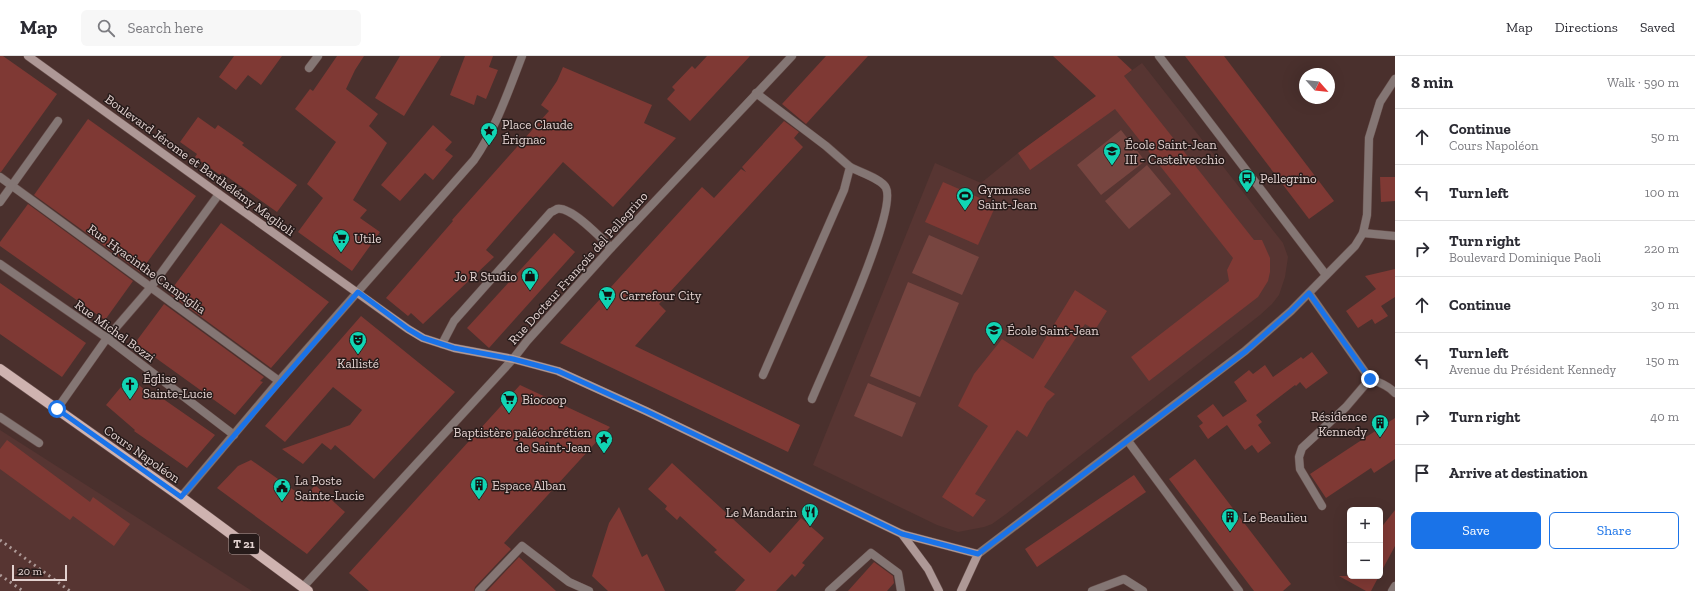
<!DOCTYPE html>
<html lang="en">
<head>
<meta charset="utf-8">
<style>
  :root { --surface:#fff; --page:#f7f7f7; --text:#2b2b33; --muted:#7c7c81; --line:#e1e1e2; --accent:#1a73e8 }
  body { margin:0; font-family:"Zilla Slab",serif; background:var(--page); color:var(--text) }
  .controls { position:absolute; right:12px; bottom:12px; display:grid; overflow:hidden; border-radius:6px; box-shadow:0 4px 16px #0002 }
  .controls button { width:36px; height:36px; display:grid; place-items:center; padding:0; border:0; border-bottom:1px solid var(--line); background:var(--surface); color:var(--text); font:20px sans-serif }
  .compass { position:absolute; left:1299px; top:12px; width:36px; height:36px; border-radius:50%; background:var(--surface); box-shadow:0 4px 16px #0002; rotate:117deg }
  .scale { position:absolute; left:12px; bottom:10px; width:55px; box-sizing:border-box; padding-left:4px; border:2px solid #e3d2d0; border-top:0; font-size:11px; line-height:14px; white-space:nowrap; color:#e3d2d0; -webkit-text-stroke:3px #271b1a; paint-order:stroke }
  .stop { position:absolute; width:12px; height:12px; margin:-9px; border:3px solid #1a73e8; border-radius:50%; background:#fff }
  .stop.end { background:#1a73e8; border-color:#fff; box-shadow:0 1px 4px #0008 }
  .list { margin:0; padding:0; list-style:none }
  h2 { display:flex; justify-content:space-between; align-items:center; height:52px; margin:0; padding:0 16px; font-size:17px }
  h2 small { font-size:13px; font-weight:400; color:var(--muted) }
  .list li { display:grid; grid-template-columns:26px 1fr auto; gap:12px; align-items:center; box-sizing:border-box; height:56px; padding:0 16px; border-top:1px solid var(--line) }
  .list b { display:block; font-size:15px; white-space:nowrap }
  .list p { margin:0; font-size:13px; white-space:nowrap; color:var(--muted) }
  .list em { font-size:13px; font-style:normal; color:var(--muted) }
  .actions { display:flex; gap:8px; padding:12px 16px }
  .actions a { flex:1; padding:9px 0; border:1px solid var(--accent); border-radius:6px; text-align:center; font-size:14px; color:var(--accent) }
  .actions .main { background:var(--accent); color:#fff }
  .icon { flex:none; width:22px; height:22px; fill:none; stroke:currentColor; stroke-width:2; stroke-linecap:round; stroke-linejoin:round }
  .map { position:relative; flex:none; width:1395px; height:535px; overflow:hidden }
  header { display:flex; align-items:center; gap:24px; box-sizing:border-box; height:56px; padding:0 20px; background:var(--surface); border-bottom:1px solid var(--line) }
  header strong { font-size:19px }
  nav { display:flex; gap:22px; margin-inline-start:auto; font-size:14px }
  .search { width:280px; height:36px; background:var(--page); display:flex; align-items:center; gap:10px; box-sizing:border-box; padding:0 14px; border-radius:6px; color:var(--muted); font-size:15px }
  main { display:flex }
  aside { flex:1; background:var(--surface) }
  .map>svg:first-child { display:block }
  .built { fill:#573532 }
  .green { fill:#774540 }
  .building { fill:#7f3934 }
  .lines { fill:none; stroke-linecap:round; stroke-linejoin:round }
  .lane-casing { stroke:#664d4a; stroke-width:9 }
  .street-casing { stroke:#664d4a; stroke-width:9 }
  .secondary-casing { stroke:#664d4a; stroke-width:9 }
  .primary-casing { stroke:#664d4a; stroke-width:11 }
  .lane { stroke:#847674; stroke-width:8 }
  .street { stroke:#847674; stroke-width:8 }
  .secondary { stroke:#ae9896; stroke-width:8 }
  .primary { stroke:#cfb3b0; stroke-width:10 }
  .rail { stroke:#ad9997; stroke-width:3; stroke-dasharray:2 4; stroke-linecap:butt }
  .route { stroke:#1a73e8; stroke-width:5 }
  .labels { text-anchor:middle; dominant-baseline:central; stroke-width:3; stroke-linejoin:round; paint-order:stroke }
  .shield { fill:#271b1a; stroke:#ab9b99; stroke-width:1 }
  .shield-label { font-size:12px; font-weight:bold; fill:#e3d2d0 }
  .poi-label { font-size:13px; fill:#e3d2d0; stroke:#271b1a; text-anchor:start }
  .street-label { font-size:13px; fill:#e3d2d0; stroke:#271b1a }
</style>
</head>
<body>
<header>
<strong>Map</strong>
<div class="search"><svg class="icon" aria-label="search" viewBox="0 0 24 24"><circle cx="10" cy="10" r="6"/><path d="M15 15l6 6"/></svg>Search here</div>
<nav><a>Map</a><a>Directions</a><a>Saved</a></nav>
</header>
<main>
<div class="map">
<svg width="1395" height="535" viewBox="0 0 1395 535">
  <rect width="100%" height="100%" fill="#4a302d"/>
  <g class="built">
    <polygon points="1142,7 1283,187 1288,201 1285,221 1279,239 1272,248 1260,259 1006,458 992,468 984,471 958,476 937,469 813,409 935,107 981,127 1018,97"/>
    <polygon points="0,374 252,535 0,535"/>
  </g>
  <g class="green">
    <polygon points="1121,74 1145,105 1101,139 1077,109"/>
    <polygon points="1147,109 1171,138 1129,173 1105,145"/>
    <polygon points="929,179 979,201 962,239 912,217"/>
    <polygon points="908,226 959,247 920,341 870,320"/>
    <polygon points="868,327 916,347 902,381 854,360"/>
  </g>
  <g class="building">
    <polygon points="0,0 3,0 57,38 1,116 0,116"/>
    <polygon points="234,0 282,0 261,29 248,19 236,34 219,21"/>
    <polygon points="337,0 364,0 355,14 346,33 378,58 369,70 387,87 353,144 367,154 360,162 380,176 352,215 298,176 323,142 307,128 336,86 295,53 310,33 313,35"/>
    <polygon points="400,0 441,0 404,60 375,42"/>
    <polygon points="465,0 493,0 489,11 498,14 486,43 477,39 474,49 450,39"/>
    <polygon points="707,0 750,0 690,65 667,43 675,34 672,31 692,10 695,13"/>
    <polygon points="826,0 868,0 806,68 782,48"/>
    <polygon points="1053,0 1117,0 1132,14 1124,20 1254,184 1262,184 1270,202 1270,216 1268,225 1258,241 1149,325 1131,301 1229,225 1227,214 1233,202 1115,53 1030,114 1018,97 1096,40"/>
    <polygon points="1185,0 1224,0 1334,145 1309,163"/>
    <polygon points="563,11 652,49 644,67 676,82 613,151 563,106 486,194 494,201 423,268 411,257 408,260 386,242 453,165 452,164 549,55 541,49 557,25"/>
    <polygon points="198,61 215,73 218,69 244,87 242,89 297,129 277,156 222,117 220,119 195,101 197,98 180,86"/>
    <polygon points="88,63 196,140 140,216 34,139"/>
    <polygon points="784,65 799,76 794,82 803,91 659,248 666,255 635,290 800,369 788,396 560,287 702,131 714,142 741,113 746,116 742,111"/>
    <polygon points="433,69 452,86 445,94 453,100 433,124 425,117 400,145 381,129"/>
    <polygon points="1380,121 1395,121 1395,145 1381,146"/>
    <polygon points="943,126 996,149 978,189 925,166"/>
    <polygon points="28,148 133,225 105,264 0,190 0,186"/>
    <polygon points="221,167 329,246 271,312 171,239 176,232 174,230"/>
    <polygon points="554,177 575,196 489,292 467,272"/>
    <polygon points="1395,213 1395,241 1381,250 1388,260 1375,268 1372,263 1358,272 1346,255 1376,233 1365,220"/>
    <polygon points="0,227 86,287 62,321 0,278"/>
    <polygon points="1075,234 1107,255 1095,274 1085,268 1044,331 1055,338 1047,346 1027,381 1017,374 975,438 986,444 973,461 942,441 988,370 958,350 974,318 1002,283 1033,303"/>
    <polygon points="164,248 264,321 260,325 263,326 235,359 135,287"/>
    <polygon points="361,260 455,336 374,423 335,389 331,394 322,387 303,408 282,393 350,369 362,354 333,331 285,386 265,370"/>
    <polygon points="1312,296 1328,317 1306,333 1300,326 1296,330 1295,329 1256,359 1262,366 1258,369 1271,387 1258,397 1252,389 1245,394 1227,369 1208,383 1199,370 1203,367 1197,360 1213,348 1223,361 1247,345 1234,326 1249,314 1253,318 1265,309 1273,321 1301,301 1303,303"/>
    <polygon points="131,322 156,344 159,340 215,379 187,412 134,375 135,374 106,349 121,331 122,332"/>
    <polygon points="520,329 610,371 504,487 511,493 475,531 474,535 369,535 349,517"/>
    <polygon points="1395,362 1395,403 1374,417 1371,412 1326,442 1310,418"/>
    <polygon points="7,384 90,446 93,441 130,468 114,490 73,460 70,464 0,413 0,393"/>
    <polygon points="1195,403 1291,528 1283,535 1254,535 1169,423"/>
    <polygon points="251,404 305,442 315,429 345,456 307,498 217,432 238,410"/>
    <polygon points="672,407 770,497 801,462 824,482 802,507 805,509 795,521 792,518 776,535 735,535 745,524 714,496 717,494 680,460 677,464 665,453 667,450 648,433"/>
    <polygon points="1134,419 1146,436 1037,511 1025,493"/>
    <polygon points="619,451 642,501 647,498 665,535 608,535 592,520 609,467"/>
    <polygon points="1395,454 1395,490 1380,518 1380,473"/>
    <polygon points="519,501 556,535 487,535"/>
    <polygon points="874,506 893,520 894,527 887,535 848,535"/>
    <polygon points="1339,520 1379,520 1371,535 1366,535"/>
  </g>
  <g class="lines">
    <defs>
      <g id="lane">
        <polyline points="756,37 826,90 850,111 844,134 763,319"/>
        <polyline points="1363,177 1395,180"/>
        <polyline points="1309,237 1370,323 1346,351 1302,392 1299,401 1300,413 1322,450"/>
        <path d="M442,288L454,265L551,156C552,156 557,153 557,153C571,150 601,182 611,192"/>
        <path d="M1370,323C1379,326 1389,330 1395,337"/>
        <path d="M812,343C825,311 898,156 886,132C882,123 859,116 850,111"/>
        <polyline points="0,361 39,387"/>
        <polyline points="1128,385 1239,535"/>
        <polyline points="829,535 871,497 898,517 901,535"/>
        <polyline points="1392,535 1395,530"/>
      </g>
      <g id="street">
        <polyline points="1159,0 1326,219"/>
        <polyline points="309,12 318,0"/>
        <polyline points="0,121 279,325"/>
        <polyline points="0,146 58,65"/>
        <polyline points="0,208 107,282 234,379"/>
        <polyline points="57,353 107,282 151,231 219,138"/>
        <path d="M181,441L279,325L474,104C496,72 508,36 522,0"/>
        <polyline points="978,498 1245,295 1291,255 1355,190 1363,177 1367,159 1369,82 1380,46 1395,23"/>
        <polyline points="303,531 513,303 527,285 611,192 792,0"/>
        <polyline points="479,535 522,490 569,526 589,535"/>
        <polyline points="1092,535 1124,523 1143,535"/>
      </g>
      <g id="secondary">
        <polyline points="28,0 219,138 408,273 423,282 454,292 513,303 558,315 646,355 902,478 978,498 961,535"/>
        <polyline points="902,478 928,513 939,535"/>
      </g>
      <polyline id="primary" points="0,313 181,441 308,535"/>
    </defs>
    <use href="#lane" class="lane-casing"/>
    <use href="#street" class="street-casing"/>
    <use href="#secondary" class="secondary-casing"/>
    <use href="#primary" class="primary-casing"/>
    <use href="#lane" class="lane"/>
    <use href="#street" class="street"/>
    <use href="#secondary" class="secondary"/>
    <use href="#primary" class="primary"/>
    <g class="rail">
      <polyline points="0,484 70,535"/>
      <polyline points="0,519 23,535"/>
    </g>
  </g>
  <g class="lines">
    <polyline class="route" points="57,353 181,441 358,236 408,273 423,282 454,292 513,303 558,315 646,355 902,478 978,498 1246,295 1291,255 1309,237 1370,323"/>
  </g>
  <defs>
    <symbol id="sight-pin" viewBox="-11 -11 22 30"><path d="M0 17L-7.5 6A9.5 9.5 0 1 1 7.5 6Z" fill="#11d5b4" stroke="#271b1a"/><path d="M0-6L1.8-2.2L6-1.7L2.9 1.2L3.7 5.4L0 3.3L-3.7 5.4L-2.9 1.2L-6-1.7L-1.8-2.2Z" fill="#111"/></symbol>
    <symbol id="school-pin" viewBox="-11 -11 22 30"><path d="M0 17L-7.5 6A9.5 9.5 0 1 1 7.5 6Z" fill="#11d5b4" stroke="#271b1a"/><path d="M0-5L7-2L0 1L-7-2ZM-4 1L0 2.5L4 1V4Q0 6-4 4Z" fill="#111"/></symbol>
    <symbol id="bus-pin" viewBox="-11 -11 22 30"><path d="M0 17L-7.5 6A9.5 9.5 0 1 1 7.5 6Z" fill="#11d5b4" stroke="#271b1a"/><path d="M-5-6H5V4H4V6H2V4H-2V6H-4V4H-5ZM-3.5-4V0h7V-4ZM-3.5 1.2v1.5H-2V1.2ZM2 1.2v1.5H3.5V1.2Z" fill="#111"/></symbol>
    <symbol id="stadium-pin" viewBox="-11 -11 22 30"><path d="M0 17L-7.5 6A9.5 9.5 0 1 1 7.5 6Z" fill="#11d5b4" stroke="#271b1a"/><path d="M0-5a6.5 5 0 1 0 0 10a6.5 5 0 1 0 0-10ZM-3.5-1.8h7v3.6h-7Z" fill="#111"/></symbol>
    <symbol id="supermarket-pin" viewBox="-11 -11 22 30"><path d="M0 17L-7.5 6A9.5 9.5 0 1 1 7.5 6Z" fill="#11d5b4" stroke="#271b1a"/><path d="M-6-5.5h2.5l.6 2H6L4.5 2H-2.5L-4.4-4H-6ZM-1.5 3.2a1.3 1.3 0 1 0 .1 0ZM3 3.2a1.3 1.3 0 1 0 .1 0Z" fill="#111"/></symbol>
    <symbol id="shop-pin" viewBox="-11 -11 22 30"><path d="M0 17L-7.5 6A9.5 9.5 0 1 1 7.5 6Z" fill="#11d5b4" stroke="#271b1a"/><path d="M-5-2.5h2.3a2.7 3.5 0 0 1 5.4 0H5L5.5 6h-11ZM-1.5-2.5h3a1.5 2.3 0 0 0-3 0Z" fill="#111"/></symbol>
    <symbol id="theatre-pin" viewBox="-11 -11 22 30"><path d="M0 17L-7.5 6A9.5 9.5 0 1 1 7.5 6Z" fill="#11d5b4" stroke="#271b1a"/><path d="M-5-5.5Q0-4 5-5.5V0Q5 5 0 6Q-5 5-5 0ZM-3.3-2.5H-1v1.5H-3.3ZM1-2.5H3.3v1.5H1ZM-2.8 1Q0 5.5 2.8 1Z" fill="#111"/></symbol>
    <symbol id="church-pin" viewBox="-11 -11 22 30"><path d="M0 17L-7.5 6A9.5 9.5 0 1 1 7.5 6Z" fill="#11d5b4" stroke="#271b1a"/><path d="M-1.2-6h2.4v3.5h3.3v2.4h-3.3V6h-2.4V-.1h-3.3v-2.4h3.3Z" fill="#111"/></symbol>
    <symbol id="building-pin" viewBox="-11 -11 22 30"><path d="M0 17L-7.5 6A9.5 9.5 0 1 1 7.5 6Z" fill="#11d5b4" stroke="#271b1a"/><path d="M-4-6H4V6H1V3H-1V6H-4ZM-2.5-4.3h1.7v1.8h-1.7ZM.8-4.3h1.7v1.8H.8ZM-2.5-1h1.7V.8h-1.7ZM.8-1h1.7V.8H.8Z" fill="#111"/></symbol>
    <symbol id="civic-pin" viewBox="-11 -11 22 30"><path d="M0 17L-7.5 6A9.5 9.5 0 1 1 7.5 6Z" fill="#11d5b4" stroke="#271b1a"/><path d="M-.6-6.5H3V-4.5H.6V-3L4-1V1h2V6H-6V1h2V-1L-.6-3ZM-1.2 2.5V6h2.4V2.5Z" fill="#111"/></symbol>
    <symbol id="restaurant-pin" viewBox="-11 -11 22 30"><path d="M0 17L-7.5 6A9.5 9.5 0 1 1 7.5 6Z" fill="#11d5b4" stroke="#271b1a"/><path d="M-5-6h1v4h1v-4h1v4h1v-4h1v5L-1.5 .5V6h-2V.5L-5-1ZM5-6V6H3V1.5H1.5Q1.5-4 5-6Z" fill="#111"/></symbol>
  </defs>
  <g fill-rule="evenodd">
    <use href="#sight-pin" x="479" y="65" width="20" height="27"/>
    <use href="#school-pin" x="1102" y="85" width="20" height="27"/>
    <use href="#bus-pin" x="1237" y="112" width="20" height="27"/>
    <use href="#stadium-pin" x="955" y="130" width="20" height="27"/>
    <use href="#supermarket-pin" x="331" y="172" width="20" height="27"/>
    <use href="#shop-pin" x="520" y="210" width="20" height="27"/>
    <use href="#supermarket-pin" x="597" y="229" width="20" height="27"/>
    <use href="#school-pin" x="984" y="264" width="20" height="27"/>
    <use href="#theatre-pin" x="348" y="274" width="20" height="27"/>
    <use href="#church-pin" x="120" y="319" width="20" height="27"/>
    <use href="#supermarket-pin" x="499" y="333" width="20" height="27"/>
    <use href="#building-pin" x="1370" y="357" width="20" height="27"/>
    <use href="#sight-pin" x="594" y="373" width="20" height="27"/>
    <use href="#building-pin" x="469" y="419" width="20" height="27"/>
    <use href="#civic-pin" x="272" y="421" width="20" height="27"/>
    <use href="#restaurant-pin" x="800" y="446" width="20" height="27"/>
    <use href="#building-pin" x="1220" y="451" width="20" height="27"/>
  </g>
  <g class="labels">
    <rect class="shield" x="229" y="478" width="30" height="20" rx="3"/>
    <g class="shield-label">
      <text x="244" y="488">T 21</text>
    </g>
    <g class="poi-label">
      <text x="502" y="68">Place Claude<tspan x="502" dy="15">Érignac</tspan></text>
      <text x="1125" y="88">École Saint-Jean<tspan x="1125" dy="15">III - Castelvecchio</tspan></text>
      <text x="1260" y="122">Pellegrino</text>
      <text x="978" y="133">Gymnase<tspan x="978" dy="15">Saint-Jean</tspan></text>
      <text x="354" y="182">Utile</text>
      <text x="517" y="220" text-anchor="end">Jo R Studio</text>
      <text x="620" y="239">Carrefour City</text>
      <text x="1007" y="274">École Saint-Jean</text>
      <text x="358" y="307" text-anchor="middle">Kallisté</text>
      <text x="143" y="322">Église<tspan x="143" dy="15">Sainte-Lucie</tspan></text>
      <text x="522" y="343">Biocoop</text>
      <text x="1367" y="360" text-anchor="end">Résidence<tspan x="1367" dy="15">Kennedy</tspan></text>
      <text x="591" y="376" text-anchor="end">Baptistère paléochrétien<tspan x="591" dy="15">de Saint-Jean</tspan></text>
      <text x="295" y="424">La Poste<tspan x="295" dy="15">Sainte-Lucie</tspan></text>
      <text x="492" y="429">Espace Alban</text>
      <text x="797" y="456" text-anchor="end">Le Mandarin</text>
      <text x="1243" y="461">Le Beaulieu</text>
    </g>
    <g class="street-label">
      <text transform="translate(200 109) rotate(36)">Boulevard Jérome et Barthélémy Maglioli</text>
      <text transform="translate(578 212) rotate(-48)">Rue Docteur François del Pellegrino</text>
      <text transform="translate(147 213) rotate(36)">Rue Hyacinthe Campiglia</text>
      <text transform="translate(115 275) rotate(36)">Rue Michel Bozzi</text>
      <text transform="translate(142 398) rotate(35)">Cours Napoléon</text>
    </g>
  </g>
</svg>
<div class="controls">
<button>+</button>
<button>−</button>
</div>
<svg class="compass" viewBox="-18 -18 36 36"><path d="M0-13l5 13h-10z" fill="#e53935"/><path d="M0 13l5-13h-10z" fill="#7c7c81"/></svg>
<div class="scale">20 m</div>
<div class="stop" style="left:57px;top:353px"></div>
<div class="stop end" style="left:1370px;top:323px"></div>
</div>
<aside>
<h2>8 min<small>Walk · 590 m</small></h2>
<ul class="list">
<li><svg class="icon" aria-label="ahead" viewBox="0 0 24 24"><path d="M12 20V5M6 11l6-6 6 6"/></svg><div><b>Continue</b><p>Cours Napoléon</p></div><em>50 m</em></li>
<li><svg class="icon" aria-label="left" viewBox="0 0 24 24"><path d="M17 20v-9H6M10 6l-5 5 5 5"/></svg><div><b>Turn left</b></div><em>100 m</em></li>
<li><svg class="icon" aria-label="right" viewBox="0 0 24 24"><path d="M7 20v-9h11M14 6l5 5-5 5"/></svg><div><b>Turn right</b><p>Boulevard Dominique Paoli</p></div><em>220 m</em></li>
<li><svg class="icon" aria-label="ahead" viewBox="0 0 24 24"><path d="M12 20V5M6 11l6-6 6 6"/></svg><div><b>Continue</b></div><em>30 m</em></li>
<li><svg class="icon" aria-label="left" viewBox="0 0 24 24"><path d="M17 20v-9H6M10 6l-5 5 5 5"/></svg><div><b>Turn left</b><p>Avenue du Président Kennedy</p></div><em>150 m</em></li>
<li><svg class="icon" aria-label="right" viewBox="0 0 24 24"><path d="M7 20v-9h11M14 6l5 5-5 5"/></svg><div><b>Turn right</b></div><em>40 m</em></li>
<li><svg class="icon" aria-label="arrive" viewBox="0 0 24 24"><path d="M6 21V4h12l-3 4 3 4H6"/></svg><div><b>Arrive at destination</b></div></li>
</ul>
<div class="actions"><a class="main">Save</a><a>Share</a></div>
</aside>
</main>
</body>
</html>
